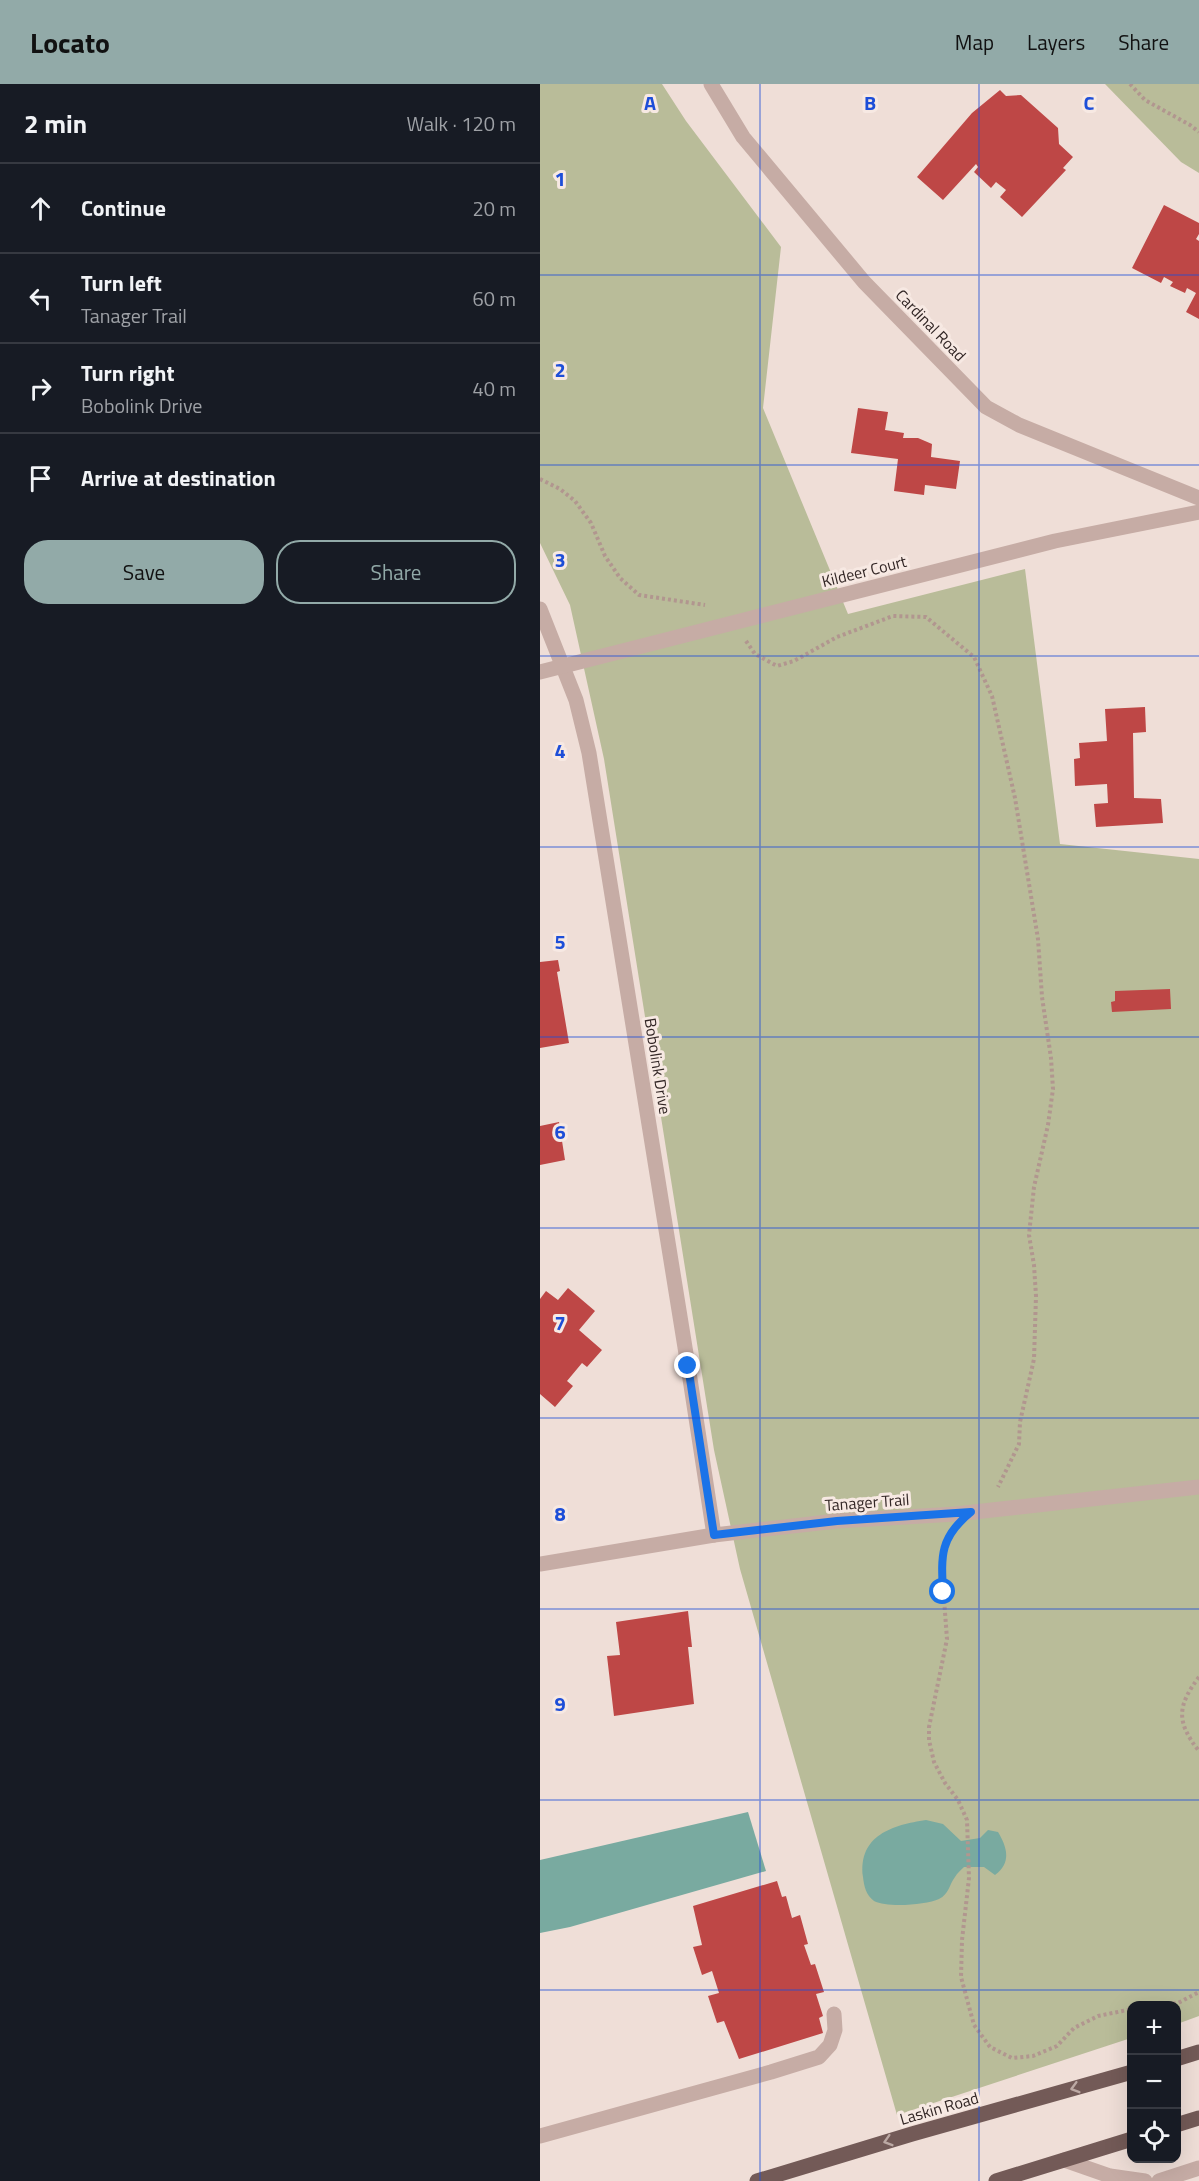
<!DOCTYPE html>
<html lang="en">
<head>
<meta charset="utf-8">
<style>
  :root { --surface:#171b24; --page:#20242c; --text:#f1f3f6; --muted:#9ea1a6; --line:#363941; --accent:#92aaa8 }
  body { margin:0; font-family:"Titillium Web",sans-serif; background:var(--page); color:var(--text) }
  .controls { position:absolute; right:18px; bottom:18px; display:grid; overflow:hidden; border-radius:12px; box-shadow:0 6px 24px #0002 }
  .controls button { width:54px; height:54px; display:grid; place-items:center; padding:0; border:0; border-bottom:2px solid var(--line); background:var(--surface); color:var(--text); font:30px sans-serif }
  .stop { position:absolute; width:18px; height:18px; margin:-14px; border:4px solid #1a73e8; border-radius:50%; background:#fff }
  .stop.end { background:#1a73e8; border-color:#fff; box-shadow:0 2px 6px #0008 }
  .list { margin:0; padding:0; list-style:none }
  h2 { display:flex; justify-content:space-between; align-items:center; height:78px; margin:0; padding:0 24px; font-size:26px }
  h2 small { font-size:20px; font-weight:400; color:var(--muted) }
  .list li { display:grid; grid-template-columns:39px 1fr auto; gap:18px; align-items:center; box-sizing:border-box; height:90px; padding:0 24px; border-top:2px solid var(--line) }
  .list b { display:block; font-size:22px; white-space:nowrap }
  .list p { margin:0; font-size:20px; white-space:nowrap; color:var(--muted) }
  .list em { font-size:20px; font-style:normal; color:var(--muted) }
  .actions { display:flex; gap:12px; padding:18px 24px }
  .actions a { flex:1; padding:14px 0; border:2px solid var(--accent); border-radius:24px; text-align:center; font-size:21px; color:var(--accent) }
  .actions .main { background:var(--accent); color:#111 }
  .icon { flex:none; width:33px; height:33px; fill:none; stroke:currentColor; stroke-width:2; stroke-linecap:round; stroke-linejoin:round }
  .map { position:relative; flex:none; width:659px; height:2097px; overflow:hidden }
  header { display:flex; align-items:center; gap:36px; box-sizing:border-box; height:84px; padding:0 30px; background:var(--accent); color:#111 }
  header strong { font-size:28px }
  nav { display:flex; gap:33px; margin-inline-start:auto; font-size:21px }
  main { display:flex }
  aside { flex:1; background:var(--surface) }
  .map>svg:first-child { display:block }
  .green { fill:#b9bc99 }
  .water { fill:#79aaa0 }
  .building { fill:#be4746 }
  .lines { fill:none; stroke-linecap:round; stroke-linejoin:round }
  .path { stroke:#b1968f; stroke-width:4; stroke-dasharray:3 3; stroke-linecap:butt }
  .minor { stroke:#c6aca5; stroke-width:15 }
  .major { stroke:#735a57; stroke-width:15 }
  .oneway { stroke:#bca9a4 }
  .route { stroke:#1a73e8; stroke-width:8 }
  .grid { fill:none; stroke:#1d4ed8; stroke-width:1.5; stroke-opacity:0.55 }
  .labels { text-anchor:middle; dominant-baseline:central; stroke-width:6; stroke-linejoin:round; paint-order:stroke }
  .street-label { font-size:16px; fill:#322625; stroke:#f7e9e3 }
  .grid-label { font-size:20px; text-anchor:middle; font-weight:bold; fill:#1d4ed8; stroke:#f7e9e3; stroke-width:6; stroke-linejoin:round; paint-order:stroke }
</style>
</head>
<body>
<header>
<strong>Locato</strong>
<nav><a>Map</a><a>Layers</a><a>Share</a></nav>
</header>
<main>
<aside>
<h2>2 min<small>Walk · 120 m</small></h2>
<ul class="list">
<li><svg class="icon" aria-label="ahead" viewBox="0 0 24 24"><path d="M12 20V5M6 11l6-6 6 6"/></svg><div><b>Continue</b></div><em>20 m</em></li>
<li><svg class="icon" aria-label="left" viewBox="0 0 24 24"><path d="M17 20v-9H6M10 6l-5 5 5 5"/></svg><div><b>Turn left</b><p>Tanager Trail</p></div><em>60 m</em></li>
<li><svg class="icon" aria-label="right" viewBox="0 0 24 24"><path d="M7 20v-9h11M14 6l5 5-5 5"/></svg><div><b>Turn right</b><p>Bobolink Drive</p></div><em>40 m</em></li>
<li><svg class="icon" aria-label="arrive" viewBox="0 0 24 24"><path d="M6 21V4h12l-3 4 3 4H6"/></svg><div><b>Arrive at destination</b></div></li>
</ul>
<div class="actions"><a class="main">Save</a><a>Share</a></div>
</aside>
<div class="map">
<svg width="659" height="2097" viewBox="0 0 659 2097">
  <rect width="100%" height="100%" fill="#efded7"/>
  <g class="green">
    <polygon points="0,0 122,0 146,37 241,163 223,324 308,530 485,485 520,760 659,775 659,1932 637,1940 636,1922 592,1922 591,1954 357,2031 200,1485 174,1366 64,675 30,521 0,459"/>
    <polygon points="565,0 659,0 659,89 641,78"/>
  </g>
  <g class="water">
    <polygon points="208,1728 226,1787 30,1843 0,1849 0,1776"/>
    <path d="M386,1736L403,1740L421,1757L440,1754L448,1746L458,1748C467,1763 472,1779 455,1791L444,1783H424C421,1786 417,1789 415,1793C409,1801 409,1810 399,1815C386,1821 347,1824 334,1817C326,1811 324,1802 323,1793C318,1751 353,1741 386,1736Z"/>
  </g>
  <g class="building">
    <polygon points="460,6 466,12 481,11 518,44 519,60 533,73 523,84 526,86 482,133 460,113 466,106 456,98 451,104 434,88 438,83 436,80 403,116 377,93 432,29"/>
    <polygon points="624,121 659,139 659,150 656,155 659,157 659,235 646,228 656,209 647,204 645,209 630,202 633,198 624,193 621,199 592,184"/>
    <polygon points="318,324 348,328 345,346 364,349 363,354 378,354 392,360 391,373 420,377 416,405 385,401 384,411 354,407 358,375 311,369"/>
    <polygon points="605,623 606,648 593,649 594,714 621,715 623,739 556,743 554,720 568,719 567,700 535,702 534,675 540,674 539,659 567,657 565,625"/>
    <polygon points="18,876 20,887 17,888 29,959 0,964 0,878"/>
    <polygon points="630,905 631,925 572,928 571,918 575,917 575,907"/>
    <polygon points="19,1038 25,1076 0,1081 0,1042"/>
    <polygon points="28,1204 55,1227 39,1246 62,1266 47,1283 42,1279 27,1297 33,1302 15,1323 0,1310 0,1215 6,1207 18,1216"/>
    <polygon points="148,1527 152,1563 148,1563 154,1620 74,1632 67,1572 80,1571 76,1538"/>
    <polygon points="237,1797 242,1813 246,1812 252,1834 260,1831 268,1860 264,1861 271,1881 275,1880 284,1908 276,1910 283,1932 279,1934 283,1949 199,1975 184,1937 177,1939 168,1912 179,1909 172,1887 162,1891 153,1863 162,1861 153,1822"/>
  </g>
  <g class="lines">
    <g class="path">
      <polyline points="590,0 605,16 650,41 659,48"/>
      <polyline points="0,395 20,405 35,417 51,439 65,472 80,494 99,511 165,521"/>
      <polyline points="206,557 215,570 237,582 254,577 297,553 353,532 386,533 434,573 452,612 475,714 498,855 502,913 511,974 513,1005 508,1041 494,1103 489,1151 494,1181 496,1212 494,1275 480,1338 479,1360 458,1403"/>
      <polyline points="408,1452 401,1475 407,1555 389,1643 389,1656 394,1678 405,1699 418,1716 427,1736 429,1794 422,1856 421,1893 434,1941 450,1963 472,1974 493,1972 517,1962 534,1944 558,1932 592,1925"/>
      <path d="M659,1593C637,1622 636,1638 659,1667"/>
      <polyline points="609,1922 638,1919 659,1908"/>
    </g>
    <g class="minor">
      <polyline points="171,0 203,53 324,198 446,323 479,341 659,414"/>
      <polyline points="0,525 36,616 49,669 148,1282 174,1451"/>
      <polyline points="0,588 515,457 659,428"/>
      <polyline points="0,1480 174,1451 297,1437 416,1430 659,1403"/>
      <polyline points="0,2052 231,1988 279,1973 290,1961 295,1946 294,1930"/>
      <polyline points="524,2076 570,2092 605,2097"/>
      <polyline points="619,2097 659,2084"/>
    </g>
    <g class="major">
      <polyline points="636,1975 659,1968"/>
      <polyline points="636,2041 659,2034"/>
      <polyline points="217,2097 372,2050 592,1988"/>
      <polyline points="456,2097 592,2055"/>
    </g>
  </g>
  <defs><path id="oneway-chevron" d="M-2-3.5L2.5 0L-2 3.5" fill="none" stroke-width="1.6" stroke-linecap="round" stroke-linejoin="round" transform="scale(1.5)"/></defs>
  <g class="oneway">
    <use href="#oneway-chevron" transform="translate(535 2004) rotate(164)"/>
    <use href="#oneway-chevron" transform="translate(348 2057) rotate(163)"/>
  </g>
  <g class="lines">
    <path class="route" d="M148,1282L174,1451L297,1437L431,1428C400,1453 401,1471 403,1508"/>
  </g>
  <path class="grid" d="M220,0V2097M439,0V2097M0,191H659M0,381H659M0,572H659M0,763H659M0,953H659M0,1144H659M0,1334H659M0,1525H659M0,1716H659M0,1906H659"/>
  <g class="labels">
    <g class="street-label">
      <text transform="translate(391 241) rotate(46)">Cardinal Road</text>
      <text transform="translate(324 487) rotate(-14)">Kildeer Court</text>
      <text transform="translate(118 982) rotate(81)">Bobolink Drive</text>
      <text transform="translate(327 1418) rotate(-4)">Tanager Trail</text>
      <text transform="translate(399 2024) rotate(-16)">Laskin Road</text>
    </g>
  </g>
  <g class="grid-label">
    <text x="110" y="26">A</text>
    <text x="330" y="26">B</text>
    <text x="549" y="26">C</text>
    <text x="20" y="102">1</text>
    <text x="20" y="293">2</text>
    <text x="20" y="483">3</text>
    <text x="20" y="674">4</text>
    <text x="20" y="865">5</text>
    <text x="20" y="1055">6</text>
    <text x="20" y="1246">7</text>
    <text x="20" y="1437">8</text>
    <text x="20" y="1627">9</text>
  </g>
</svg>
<div class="controls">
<button>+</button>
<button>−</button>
<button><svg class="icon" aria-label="locate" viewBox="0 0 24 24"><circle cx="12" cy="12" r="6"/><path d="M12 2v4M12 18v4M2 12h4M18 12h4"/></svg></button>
</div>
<div class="stop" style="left:403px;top:1508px"></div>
<div class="stop end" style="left:148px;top:1282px"></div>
</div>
</main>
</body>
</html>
